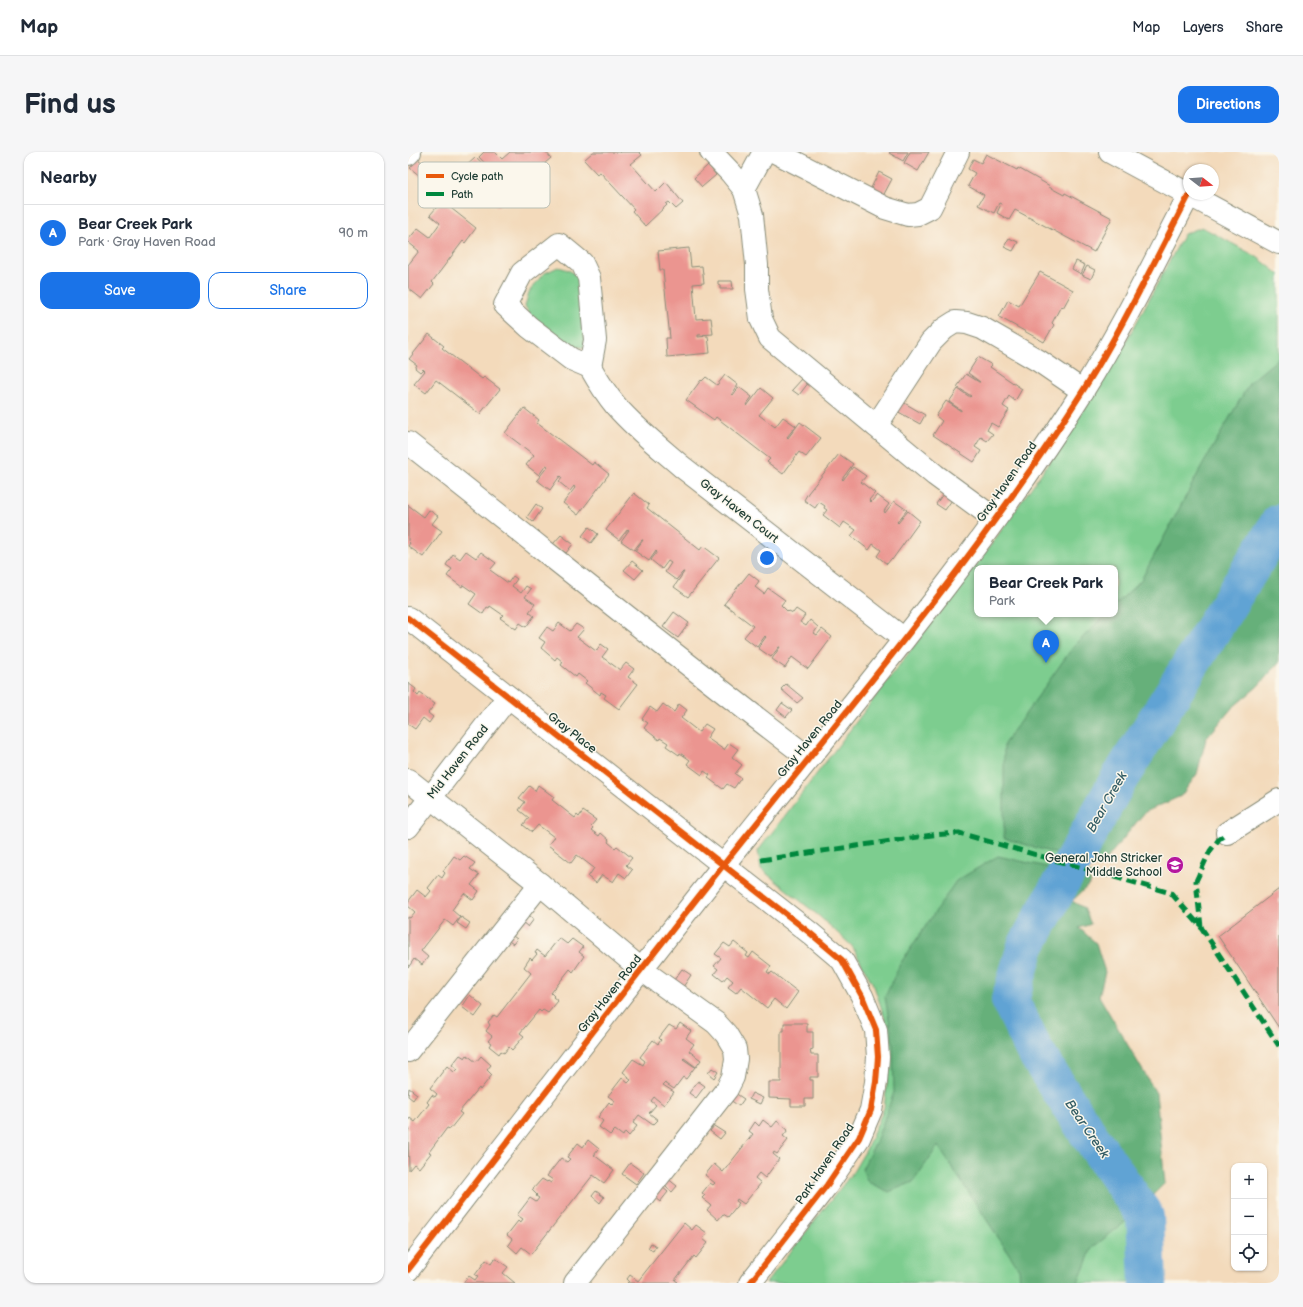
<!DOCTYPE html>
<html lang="en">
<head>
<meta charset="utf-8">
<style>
  :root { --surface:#fff; --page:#f6f6f7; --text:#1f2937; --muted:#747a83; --line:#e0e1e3; --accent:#1a73e8 }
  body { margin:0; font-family:"Balsamiq Sans",sans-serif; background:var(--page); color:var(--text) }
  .controls { position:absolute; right:12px; bottom:12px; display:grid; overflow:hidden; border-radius:8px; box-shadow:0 1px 3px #0004 }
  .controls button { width:36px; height:36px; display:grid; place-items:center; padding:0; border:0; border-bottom:1px solid var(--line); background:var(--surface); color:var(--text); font:20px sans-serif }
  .compass { position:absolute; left:775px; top:12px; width:36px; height:36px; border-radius:50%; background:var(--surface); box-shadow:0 1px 3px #0004; rotate:107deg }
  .you { position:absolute; left:359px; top:406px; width:14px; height:14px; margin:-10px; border:3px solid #fff; border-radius:50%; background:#1a73e8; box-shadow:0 0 0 6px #1a73e833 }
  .badge { display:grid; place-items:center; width:26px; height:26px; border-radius:50%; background:var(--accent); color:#fff; font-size:13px; font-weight:700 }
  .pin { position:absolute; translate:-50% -33px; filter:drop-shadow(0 1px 2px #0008) }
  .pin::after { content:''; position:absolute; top:21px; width:14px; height:12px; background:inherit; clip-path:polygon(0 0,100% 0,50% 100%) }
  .popup { position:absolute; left:566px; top:413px; width:144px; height:52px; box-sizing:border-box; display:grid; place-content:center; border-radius:8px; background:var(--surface); filter:drop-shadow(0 1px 3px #0005); font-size:13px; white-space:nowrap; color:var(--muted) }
  .popup b { font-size:15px; color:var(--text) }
  .popup::after { content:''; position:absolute; left:50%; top:100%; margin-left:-8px; border:8px solid transparent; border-top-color:var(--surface) }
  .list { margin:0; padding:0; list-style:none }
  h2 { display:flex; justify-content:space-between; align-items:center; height:52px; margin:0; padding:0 16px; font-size:17px }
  h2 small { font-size:13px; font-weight:400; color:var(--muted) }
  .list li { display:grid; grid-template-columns:26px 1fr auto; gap:12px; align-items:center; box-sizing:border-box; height:56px; padding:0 16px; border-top:1px solid var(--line) }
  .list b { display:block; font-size:15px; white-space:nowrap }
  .list p { margin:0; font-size:13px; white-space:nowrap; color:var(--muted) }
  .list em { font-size:13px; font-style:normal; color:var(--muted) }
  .actions { display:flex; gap:8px; padding:12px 16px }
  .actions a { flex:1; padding:9px 0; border:1px solid var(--accent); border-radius:12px; text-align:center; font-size:14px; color:var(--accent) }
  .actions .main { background:var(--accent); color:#fff }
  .icon { flex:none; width:22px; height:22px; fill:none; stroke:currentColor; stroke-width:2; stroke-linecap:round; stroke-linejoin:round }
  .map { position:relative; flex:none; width:871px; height:1131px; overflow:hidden; border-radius:12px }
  header { display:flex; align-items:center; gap:24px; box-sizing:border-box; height:56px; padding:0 20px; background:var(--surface); border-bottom:1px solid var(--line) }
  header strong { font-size:19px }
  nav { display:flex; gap:22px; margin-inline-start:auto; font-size:14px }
  .intro { display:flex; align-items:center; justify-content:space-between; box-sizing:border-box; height:96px; padding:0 24px }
  h1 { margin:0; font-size:28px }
  .button { padding:10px 18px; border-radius:12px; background:var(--accent); color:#fff; font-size:14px; font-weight:700 }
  main { display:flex; gap:24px; padding:0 24px }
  aside { flex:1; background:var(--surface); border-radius:12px; box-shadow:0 1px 3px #0004 }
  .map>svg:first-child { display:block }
  .green { fill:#7dcd8f; stroke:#4e8562; fill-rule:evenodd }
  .forest { fill:#66b07a; stroke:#427657 }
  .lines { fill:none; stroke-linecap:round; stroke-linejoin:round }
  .river { stroke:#60a3d4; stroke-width:38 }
  .building { fill:#eb9590 }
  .minor-casing { stroke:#898c78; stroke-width:24 }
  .minor { stroke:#fff; stroke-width:22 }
  .quiet { stroke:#00873e; stroke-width:5; stroke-dasharray:10 5; stroke-linecap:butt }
  .cycleway-casing { stroke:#fbf7ec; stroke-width:8 }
  .cycleway { stroke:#e8590c; stroke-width:6 }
  .labels { text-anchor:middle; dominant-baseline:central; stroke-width:3; stroke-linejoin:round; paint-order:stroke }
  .street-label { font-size:12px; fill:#1f3d34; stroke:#fbf7ec }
  .poi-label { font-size:12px; fill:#1f3d34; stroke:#fbf7ec; text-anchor:end }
  .water-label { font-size:13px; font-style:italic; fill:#325c64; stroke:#fbf7ec }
  .key { fill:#fbf7ec; stroke:#b9bfb5; stroke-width:1 }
  .key-label { font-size:11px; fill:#1f3d34 }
</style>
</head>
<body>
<header>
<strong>Map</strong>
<nav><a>Map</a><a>Layers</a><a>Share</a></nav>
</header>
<div class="intro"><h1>Find us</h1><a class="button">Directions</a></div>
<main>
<aside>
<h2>Nearby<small></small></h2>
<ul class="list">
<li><span class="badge">A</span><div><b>Bear Creek Park</b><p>Park · Gray Haven Road</p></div><em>90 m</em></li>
</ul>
<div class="actions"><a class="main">Save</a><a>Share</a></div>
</aside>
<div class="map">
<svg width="871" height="1131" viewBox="0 0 871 1131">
  <rect width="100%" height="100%" fill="#fbf7ec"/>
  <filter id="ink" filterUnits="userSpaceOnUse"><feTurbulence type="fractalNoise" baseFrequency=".025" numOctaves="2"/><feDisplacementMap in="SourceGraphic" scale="8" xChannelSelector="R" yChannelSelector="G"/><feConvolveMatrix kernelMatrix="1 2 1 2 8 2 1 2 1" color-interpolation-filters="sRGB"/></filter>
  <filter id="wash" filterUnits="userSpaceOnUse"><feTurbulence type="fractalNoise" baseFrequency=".012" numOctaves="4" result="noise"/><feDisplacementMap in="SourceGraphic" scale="16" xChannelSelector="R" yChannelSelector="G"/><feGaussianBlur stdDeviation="0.9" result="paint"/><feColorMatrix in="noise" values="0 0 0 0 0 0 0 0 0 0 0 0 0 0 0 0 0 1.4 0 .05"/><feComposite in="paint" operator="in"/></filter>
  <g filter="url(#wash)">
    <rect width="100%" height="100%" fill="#f3dabb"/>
    <g class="green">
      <path d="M794,75L849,105L871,122V371L708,632L618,794L679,980L737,1064L740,1131H358L445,1020L459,996L476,956L481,914L477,867L466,834L444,794L411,764L353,717L350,699L585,390L649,299L724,179L776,82ZM569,416H707V462H569Z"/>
      <path d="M150,115C160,117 168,121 174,130L177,195H166L123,164L117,154L121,140L135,122Z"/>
    </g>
    <g class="forest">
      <polygon points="871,206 871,511 849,535 824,556 798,587 789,622 773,644 737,660 692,715 596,686 596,592 665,495 698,462 707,462 707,453 733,428 794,314 842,230"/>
      <polygon points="590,704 679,724 683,731 664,749 676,756 683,772 671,776 688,791 697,820 691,844 748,941 757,1031 721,1067 684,1096 670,1131 612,1131 611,1117 530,994 505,1030 481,1040 460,1030 454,1017 468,990 486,940 485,891 477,845 492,812 548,729"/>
    </g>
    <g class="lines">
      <polyline class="river" points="740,1131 737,1064 679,980 626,898 602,848 618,794 708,632 871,371"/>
    </g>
    <g id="blocks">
      <g class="building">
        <polygon points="76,0 87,0 94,7 102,0 138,0 143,6 129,18 126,16 101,39 104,42 89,54 56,16 68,5 81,19 83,18 71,5"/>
        <polygon points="185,0 211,0 212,1 213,0 231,0 234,3 223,12 248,40 258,30 275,51 268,57 261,50 258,52 259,53 237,74 224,59 226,57 192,20 189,22 176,8"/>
        <polygon points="482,0 500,0 495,9 481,1"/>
        <polygon points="502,0 521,0 510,19 496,11"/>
        <polygon points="578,2 609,18 610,16 642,34 641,35 656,43 657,41 704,66 686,100 607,58 601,68 589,61 593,52 591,51 586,61 570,53 576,43 560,34 567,21 560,17 565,7 573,11"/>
        <polygon points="10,7 24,19 17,28 2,16"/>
        <polygon points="300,13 308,23 294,35 286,26"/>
        <polygon points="471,20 484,27 475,44 462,38"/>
        <polygon points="34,49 68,76 57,91 55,89 24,130 26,132 14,147 0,136 0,113 11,99 0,90 0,88 10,76 22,85 32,71 22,63"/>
        <polygon points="601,86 610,90 605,99 596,95"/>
        <polygon points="281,96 283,115 294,114 296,131 285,132 288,167 303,166 305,182 290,183 290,185 300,184 302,201 259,205 258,186 262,186 255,118 252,118 250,99"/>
        <polygon points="668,109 677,113 673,122 664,117"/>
        <polygon points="679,114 687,118 683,127 674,123"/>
        <polygon points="632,120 665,138 655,156 653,154 644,171 646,173 636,190 591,165 600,148 611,154"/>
        <polygon points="310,129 324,129 325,137 312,137 312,133 310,133"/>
        <polygon points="21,182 36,194 34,196 74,227 76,225 92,237 72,262 28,228 18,241 6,232 17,219 15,217 12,220 7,216 9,213 1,207"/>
        <polygon points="570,205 584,213 582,215 614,237 607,249 601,244 595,254 601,258 590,275 583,271 579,278 585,282 579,289 573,285 567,295 573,299 566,310 525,283 534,269 528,264 538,249 553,259 553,258 541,250 550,237 562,245 563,244 549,235 558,222 571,230 572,230 560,221"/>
        <polygon points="317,223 330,233 324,242 325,243 331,235 344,245 338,253 339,254 353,236 365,246 351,263 367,275 375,265 388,274 379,285 380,286 392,270 413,286 398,305 391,300 375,322 359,310 362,307 308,265 306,268 278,248 293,228 294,229 298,225 309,233"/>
        <polygon points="395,226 401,230 391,243 384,238"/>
        <polygon points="493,249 517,263 512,272 487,258"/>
        <polygon points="116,256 131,268 129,271 184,313 186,310 201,322 170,363 155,351 167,336 166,334 162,339 151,330 154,326 152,324 142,338 129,328 140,314 138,313 131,323 118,313 126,303 97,281"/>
        <polygon points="431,302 445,312 434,327 435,328 445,315 458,324 453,330 467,341 461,348 463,350 469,343 481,352 476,359 477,361 486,349 499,358 489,370 490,371 500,359 512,369 484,408 483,407 479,412 469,404 473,398 465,392 461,398 443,384 448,378 436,370 432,376 415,363 419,358 416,356 417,354 411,350 407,356 396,348 400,341"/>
        <polygon points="537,339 546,345 537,358 528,352"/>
        <polygon points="226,341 241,353 239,356 292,398 295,394 311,406 280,445 266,435 276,420 275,420 268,428 257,420 263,411 260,409 254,417 243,408 249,400 248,399 241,409 227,399 235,388 234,388 226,398 213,389 221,378 220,377 211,388 198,378"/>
        <polygon points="128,352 134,357 125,370 119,365"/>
        <polygon points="0,353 16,365 21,358 30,364 24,372 34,379 15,405 0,394 2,391 0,389"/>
        <polygon points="181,375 190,382 183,391 174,384"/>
        <polygon points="153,383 165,392 158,401 145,392"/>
        <polygon points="58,399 68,406 73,400 88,411 82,418 100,431 105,424 109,427 104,434 113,441 118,434 123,437 117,445 127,452 121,460 126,464 118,475 112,471 108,477 92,466 95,463 82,454 81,456 79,455 75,462 61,452 68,442 55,433 54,435 39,424 44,417 38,413 45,402 52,407"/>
        <polygon points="224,409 235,418 227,427 216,418"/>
        <polygon points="341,421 351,429 347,435 356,442 360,436 377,448 373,453 380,460 381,459 385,461 388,457 397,463 392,470 398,474 402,468 410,475 406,481 409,483 414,477 424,485 400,517 384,505 377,516 364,507 372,495 371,495 363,505 350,496 358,485 357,484 349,495 336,485 345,474 316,452"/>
        <polygon points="266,460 281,471 270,486 255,475"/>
        <polygon points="151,471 162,479 168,472 176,477 169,485 188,499 193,492 200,497 194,505 212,518 218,511 226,517 220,525 230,532 211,557 196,546 198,543 193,540 192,543 177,531 179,529 170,522 168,525 153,513 155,510 149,505 147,508 133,496 137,490 131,486 139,475 145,479"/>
        <polygon points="0,531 8,537 6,540 10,544 12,541 27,552 20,561 25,565 21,571 15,566 7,577 0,572"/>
        <polygon points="378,532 395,546 389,551 373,537"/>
        <polygon points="374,551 384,558 378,565 369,558"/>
        <polygon points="255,552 266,560 271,552 279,558 273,566 291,580 297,572 305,577 299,586 316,598 321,591 330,597 324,605 334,613 327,622 333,626 326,636 319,632 315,637 300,626 302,623 296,619 294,623 279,612 282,608 272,601 271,603 258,594 260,591 252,586 251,588 236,576 240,571 234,567 242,555 249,560"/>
        <polygon points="130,633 146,645 144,648 167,666 169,663 171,665 175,659 188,668 183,674 185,676 183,678 191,684 193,681 201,688 200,690 207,696 209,694 224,706 218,713 224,718 218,726 211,721 205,730 194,723 188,731 180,725 186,716 169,703 163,711 140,693 146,685 130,673 124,680 115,673 121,666 111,658 117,650 111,646 121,634 127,639"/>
        <polygon points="46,704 52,708 56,704 67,711 62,717 71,723 63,733 71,739 65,748 56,741 44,758 52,765 45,774 37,768 13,799 20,805 14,813 6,807 0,816 0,765 2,766 7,760 0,754 0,750 9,738 18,745 23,739 20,736 30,723 34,726 37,721 35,719"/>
        <polygon points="871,737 871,876 810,784"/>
        <polygon points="119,762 126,767 120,775 113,769"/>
        <polygon points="53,765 62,771 58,777 49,771"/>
        <polygon points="102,782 109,787 105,792 98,787"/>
        <polygon points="151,786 159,792 164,787 175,795 171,800 176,804 165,820 162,817 143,841 146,844 145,845 150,849 140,861 135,858 133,860 131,858 112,881 116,884 104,898 101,895 96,901 93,899 91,902 81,894 83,891 80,889 84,884 78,879 82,873 80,870 86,863 89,865 123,821 116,815 122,806 124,808 129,802 127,801 129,798 137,804"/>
        <polygon points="326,790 340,801 338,804 341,806 345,800 363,814 359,820 362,822 364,820 390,840 378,857 366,847 359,856 333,835 328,841 320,835 325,829 319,824 315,829 306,822 310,817 306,814 313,806 307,802 316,791 322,795"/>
        <polygon points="274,817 283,823 275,835 266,828"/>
        <polygon points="62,843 75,854 67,865 54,855"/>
        <polygon points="272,871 283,879 278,886 286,892 281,899 293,908 288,915 276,906 275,907 287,915 278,927 275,925 266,937 257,931 255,933 266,940 256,953 246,945 243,949 248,953 241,961 250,968 245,973 231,963 225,971 229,974 221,984 217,980 215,984 207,978 202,983 191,975 195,969 190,965 201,950 204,953 207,949 200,944 214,926 220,931 223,928 220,926 221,925 215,920 225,907 235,913 237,909 232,905 245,888 250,892 253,888 251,886 261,873 268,877"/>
        <polygon points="376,871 399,871 399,880 405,880 405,897 402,898 403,903 410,903 410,925 402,925 402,928 405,928 405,947 397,947 397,954 383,954 383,947 361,946 361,930 373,930 373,879 376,879"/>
        <polygon points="52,903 57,906 59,903 68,910 73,904 83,913 79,918 84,923 72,938 71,936 51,960 54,962 42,977 39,976 21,1000 23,1001 11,1016 6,1012 1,1018 0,979 1,977 0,976 0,969 2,966 7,970 21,952 19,950 24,943 27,945 29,942 22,936 39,914 46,920 49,917 44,913"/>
        <polygon points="304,916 310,920 306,926 300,921"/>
        <polygon points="290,929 297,934 288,946 281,941"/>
        <polygon points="1,936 9,942 5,948 0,944"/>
        <polygon points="327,941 336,947 331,954 322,948"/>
        <polygon points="344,941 355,946 352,952 341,947"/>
        <polygon points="355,968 364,975 369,969 380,978 375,984 380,988 369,1002 366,1000 365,1002 371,1007 357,1026 351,1021 347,1026 353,1031 336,1052 329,1047 328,1049 331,1051 320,1065 315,1062 310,1068 299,1058 303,1053 294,1046 297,1043 294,1041 302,1031 305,1033 307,1031 297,1023 306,1012 315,1020 345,982 341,979 347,970 351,974"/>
        <polygon points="306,974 317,981 312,987 302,979"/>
        <polygon points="180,988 191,997 186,1003 206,1018 196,1031 185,1023 123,1102 114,1095 109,1101 100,1093 104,1087 99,1083 110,1069 112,1071 115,1067 109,1063 122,1046 128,1050 131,1046 128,1044 129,1043 124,1038 134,1027 139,1030 140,1029 143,1031 145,1028 139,1024 153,1006 159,1010 162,1007 159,1005 170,991 175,995"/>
        <polygon points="222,1011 236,1021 228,1032 214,1022"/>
        <polygon points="259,1026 269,1034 264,1040 254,1032"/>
        <polygon points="254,1035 260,1040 252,1050 246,1045"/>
        <polygon points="188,1039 196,1045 192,1051 184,1044"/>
        <polygon points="276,1071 284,1078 288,1073 299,1081 295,1087 300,1091 288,1106 286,1104 267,1128 270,1130 269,1131 219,1131 221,1129 219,1127 222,1123 230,1129"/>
        <polygon points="243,1091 248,1094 245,1099 240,1096"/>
        <polygon points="87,1106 100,1115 95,1121 107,1131 55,1131 61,1124 67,1128 70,1124 67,1123 78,1108 83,1112"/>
      </g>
    </g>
  </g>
  <g filter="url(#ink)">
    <use href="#blocks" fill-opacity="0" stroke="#898c78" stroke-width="1"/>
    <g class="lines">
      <defs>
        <g id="minor">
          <polyline points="303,0 323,21 336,37 344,63 349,113 349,137 353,167 362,186 527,323 587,367"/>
          <polyline points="367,0 477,56 500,63 510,62 522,56 550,0"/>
          <polyline points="702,0 871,91"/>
          <polyline points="0,2 2,0"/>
          <polyline points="336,37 356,0"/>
          <polygon points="151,92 174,111 181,126 187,188 182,215 163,207 121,175 97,153 114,121"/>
          <path d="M182,215C190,229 198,242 208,254C227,276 251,295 273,314L496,487"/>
          <polyline points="468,274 523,190 536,177 547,170 559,171 574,176 631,209 675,239"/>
          <path d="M0,291C134,396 265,503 401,606"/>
          <polyline points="0,466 402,781 434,808 454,844 468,878 470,905 468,930 463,958 451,986 419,1033 342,1131"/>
          <polyline points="0,628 132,732 234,818 308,871 318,882 327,897 328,907 325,925 319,937 167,1131"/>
          <polyline points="0,675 100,545"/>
          <polyline points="819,681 871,648"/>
          <polyline points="0,899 132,732"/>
          <path d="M0,1118C106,982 210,846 317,711C440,556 570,405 676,237C715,175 747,108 781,43"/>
        </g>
      </defs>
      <use href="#minor" class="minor-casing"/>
      <use href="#minor" class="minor"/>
      <g class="quiet">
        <polyline points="353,708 524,683 551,681 763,741 793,775 788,729 802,699 811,687 819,681"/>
        <polyline points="793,775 871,894"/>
      </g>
      <defs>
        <g id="cycleway">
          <polyline points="0,466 402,781 434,808 454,844 468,878 470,905 468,930 463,958 451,986 419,1033 342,1131"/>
          <path d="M0,1118C106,982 210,846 317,711C440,556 570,405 676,237C715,175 747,108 781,43"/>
        </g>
      </defs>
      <use href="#cycleway" class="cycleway-casing"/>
      <use href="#cycleway" class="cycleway"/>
    </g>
  </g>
  <defs>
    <symbol id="school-disc" viewBox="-11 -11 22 22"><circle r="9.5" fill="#b5179e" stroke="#fbf7ec"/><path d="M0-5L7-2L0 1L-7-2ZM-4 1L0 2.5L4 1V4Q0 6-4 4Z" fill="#fff"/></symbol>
  </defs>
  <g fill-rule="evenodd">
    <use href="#school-disc" x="757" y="703" width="20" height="20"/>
  </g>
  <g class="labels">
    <g class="street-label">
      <text transform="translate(599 330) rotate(-55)">Gray Haven Road</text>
      <text transform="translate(331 359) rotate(38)">Gray Haven Court</text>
      <text transform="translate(164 581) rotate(38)">Gray Place</text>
      <text transform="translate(402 587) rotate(-51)">Gray Haven Road</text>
      <text transform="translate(50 610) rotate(-52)">Mid Haven Road</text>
      <text transform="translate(202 842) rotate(-52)">Gray Haven Road</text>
      <text transform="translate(417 1012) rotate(-56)">Park Haven Road</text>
    </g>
    <g class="poi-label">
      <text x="754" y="706">General John Stricker<tspan x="754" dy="14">Middle School</tspan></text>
    </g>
    <g class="water-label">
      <text transform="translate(699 650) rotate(-60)">Bear Creek</text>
      <text transform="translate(679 977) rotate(56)">Bear Creek</text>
    </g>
  </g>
  <rect x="10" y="10" width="132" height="46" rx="6" class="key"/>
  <rect x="18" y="22" width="18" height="4" fill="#e8590c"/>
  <rect x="18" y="40" width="18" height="4" fill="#00873e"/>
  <g class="key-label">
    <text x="43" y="28">Cycle path</text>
    <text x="43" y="46">Path</text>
  </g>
</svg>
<div class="controls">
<button>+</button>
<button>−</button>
<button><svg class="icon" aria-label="locate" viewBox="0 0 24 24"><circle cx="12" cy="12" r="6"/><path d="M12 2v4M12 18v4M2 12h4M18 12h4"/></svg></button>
</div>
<svg class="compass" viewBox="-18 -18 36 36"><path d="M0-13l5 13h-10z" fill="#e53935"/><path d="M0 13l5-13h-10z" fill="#747a83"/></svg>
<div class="you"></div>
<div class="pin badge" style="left:638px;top:511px">A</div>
<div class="popup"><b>Bear Creek Park</b>Park</div>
</div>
</main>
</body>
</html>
